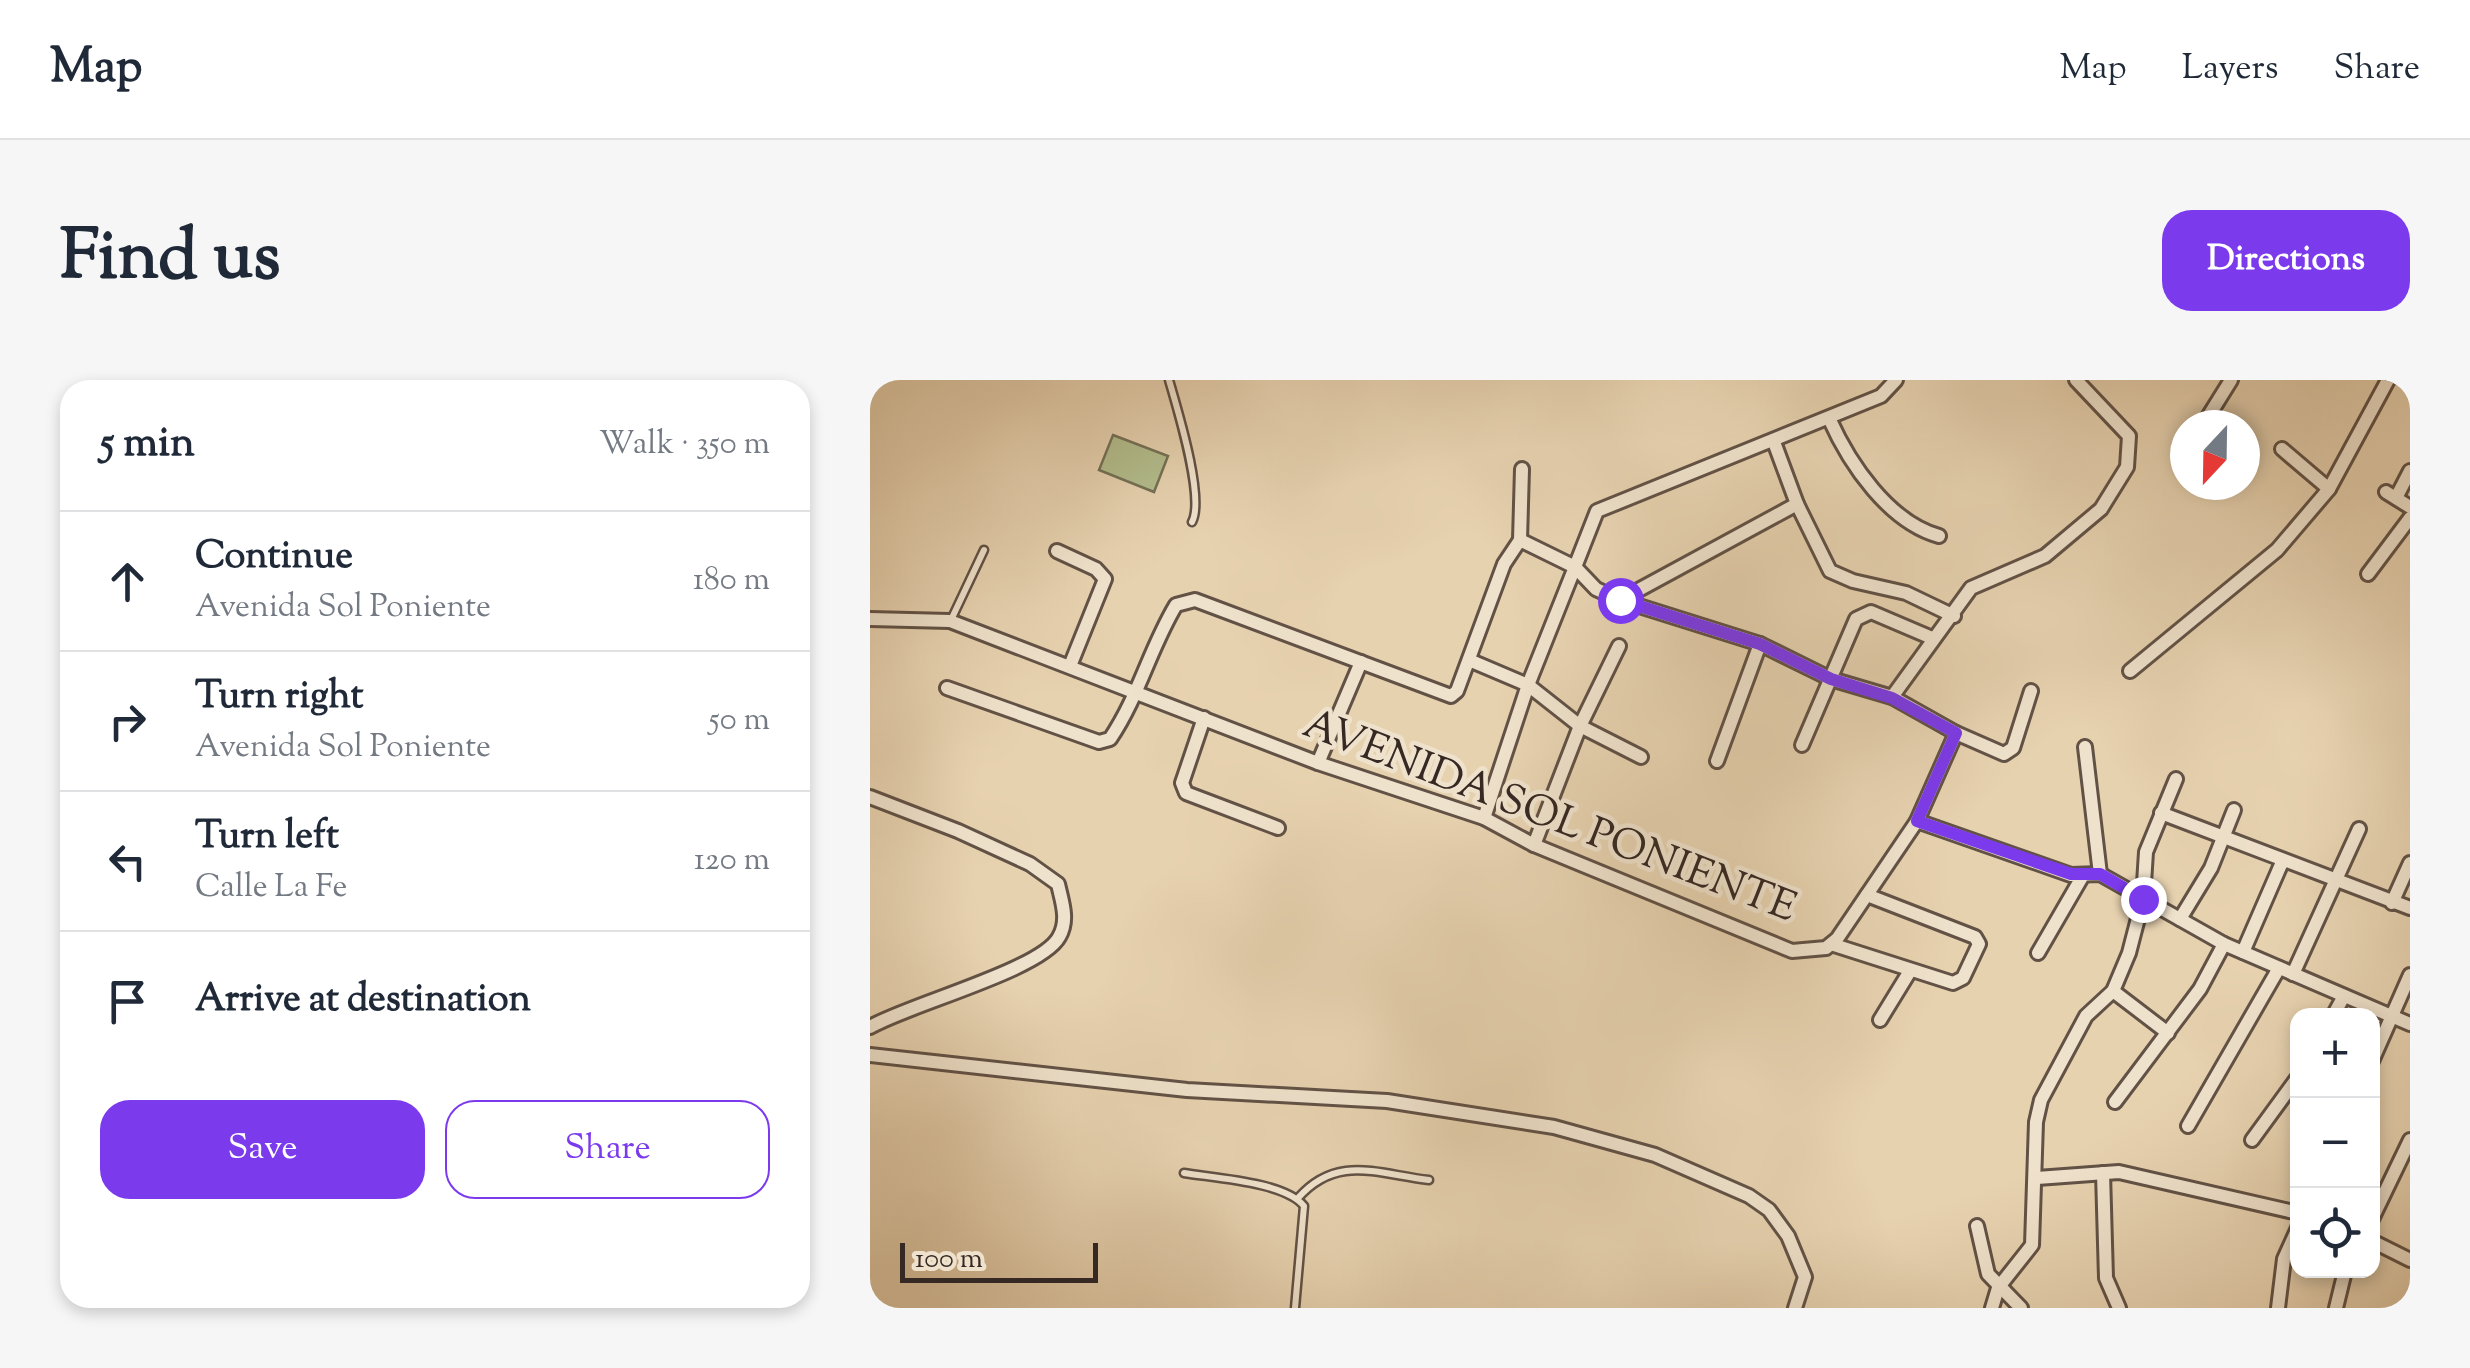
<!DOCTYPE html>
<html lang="en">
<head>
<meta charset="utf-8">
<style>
  :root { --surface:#fff; --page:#f6f6f7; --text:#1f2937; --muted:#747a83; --line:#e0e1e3; --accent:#7c3aed }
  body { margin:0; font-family:"Sorts Mill Goudy",serif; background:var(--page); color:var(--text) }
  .controls { position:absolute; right:30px; bottom:30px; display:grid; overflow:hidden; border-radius:20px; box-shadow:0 5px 15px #0003 }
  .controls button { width:90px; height:90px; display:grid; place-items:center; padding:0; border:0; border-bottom:2px solid var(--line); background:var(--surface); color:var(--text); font:50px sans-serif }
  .compass { position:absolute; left:1300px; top:30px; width:90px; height:90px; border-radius:50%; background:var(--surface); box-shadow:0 5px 15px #0003; rotate:202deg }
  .scale { position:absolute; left:30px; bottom:25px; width:198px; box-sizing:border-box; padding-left:10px; border:5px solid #362823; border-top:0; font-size:28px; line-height:35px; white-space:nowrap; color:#362823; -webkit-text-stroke:8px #efe2cc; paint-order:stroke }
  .stop { position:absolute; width:30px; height:30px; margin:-22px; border:8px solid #7c3aed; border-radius:50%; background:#fff }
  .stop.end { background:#7c3aed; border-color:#fff; box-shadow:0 2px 10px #0008 }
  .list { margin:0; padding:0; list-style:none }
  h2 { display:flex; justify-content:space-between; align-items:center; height:130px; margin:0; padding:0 40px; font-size:42px }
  h2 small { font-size:32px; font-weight:400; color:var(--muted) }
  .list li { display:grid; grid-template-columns:65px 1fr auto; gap:30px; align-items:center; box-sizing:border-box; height:140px; padding:0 40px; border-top:2px solid var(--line) }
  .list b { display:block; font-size:38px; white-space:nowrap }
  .list p { margin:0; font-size:32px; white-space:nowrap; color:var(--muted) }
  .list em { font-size:32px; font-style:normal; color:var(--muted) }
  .actions { display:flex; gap:20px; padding:30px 40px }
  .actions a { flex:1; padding:22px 0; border:2px solid var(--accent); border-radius:30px; text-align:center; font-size:35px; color:var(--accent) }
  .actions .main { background:var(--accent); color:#fff }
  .icon { flex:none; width:55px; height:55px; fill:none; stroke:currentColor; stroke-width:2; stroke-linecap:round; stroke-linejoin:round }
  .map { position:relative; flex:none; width:1540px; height:928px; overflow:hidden; border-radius:30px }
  header { display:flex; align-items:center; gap:60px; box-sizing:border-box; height:140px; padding:0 50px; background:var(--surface); border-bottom:2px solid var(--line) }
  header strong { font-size:48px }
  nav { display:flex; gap:55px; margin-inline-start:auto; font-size:35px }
  .intro { display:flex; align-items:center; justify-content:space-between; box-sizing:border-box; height:240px; padding:0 60px }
  h1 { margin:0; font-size:70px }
  .button { padding:25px 45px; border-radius:30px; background:var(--accent); color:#fff; font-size:35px; font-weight:700 }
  main { display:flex; gap:60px; padding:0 60px }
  aside { flex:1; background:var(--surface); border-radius:30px; box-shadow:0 5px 15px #0003 }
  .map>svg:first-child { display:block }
  .green { fill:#b3bd8d; stroke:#747258; stroke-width:2.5 }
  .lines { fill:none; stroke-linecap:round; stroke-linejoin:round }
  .service-casing { stroke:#625246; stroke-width:11 }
  .minor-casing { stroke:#625246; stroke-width:18 }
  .service { stroke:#efe2cc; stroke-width:6 }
  .minor { stroke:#efe2cc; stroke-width:12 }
  .route { stroke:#7c3aed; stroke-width:12 }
  .labels { text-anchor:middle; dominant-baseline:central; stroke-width:9; stroke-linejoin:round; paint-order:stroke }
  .street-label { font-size:42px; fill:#362823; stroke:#efe2cc }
</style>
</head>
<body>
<header>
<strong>Map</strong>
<nav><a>Map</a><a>Layers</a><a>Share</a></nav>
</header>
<div class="intro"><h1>Find us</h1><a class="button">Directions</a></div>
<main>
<aside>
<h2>5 min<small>Walk · 350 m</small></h2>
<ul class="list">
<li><svg class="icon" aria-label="ahead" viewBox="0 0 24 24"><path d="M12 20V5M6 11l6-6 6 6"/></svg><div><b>Continue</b><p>Avenida Sol Poniente</p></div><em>180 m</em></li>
<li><svg class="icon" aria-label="right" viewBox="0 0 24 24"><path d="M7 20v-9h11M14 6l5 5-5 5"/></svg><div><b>Turn right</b><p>Avenida Sol Poniente</p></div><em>50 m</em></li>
<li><svg class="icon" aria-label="left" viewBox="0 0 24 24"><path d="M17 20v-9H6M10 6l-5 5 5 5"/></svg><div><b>Turn left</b><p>Calle La Fe</p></div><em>120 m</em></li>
<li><svg class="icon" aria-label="arrive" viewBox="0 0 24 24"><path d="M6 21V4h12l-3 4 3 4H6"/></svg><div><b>Arrive at destination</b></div></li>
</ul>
<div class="actions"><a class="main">Save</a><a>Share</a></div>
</aside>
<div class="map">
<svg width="1540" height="928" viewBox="0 0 1540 928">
  <rect width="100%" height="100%" fill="#e7d2b0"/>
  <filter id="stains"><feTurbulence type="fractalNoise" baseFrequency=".002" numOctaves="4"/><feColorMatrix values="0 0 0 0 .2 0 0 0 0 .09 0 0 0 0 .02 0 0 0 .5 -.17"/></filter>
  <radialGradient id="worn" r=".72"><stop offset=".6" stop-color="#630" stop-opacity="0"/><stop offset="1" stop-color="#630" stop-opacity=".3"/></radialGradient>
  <polygon class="green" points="243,55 298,76 284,112 229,90"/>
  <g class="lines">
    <defs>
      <g id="service">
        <path d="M299,0C307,28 335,118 322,142"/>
        <polyline points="81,240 114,170"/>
        <path d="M314,793C344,798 415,802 434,826L425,928"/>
        <path d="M428,818C467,774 507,794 559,800"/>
      </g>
      <g id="minor">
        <path d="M959,38C980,85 1019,142 1069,156"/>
        <polyline points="1333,45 1361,0"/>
        <polyline points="904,62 927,124 960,191 983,201 1036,213 1084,236"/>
        <polyline points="1459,109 1518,0"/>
        <polyline points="1516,112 1540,127"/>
        <polyline points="1526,118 1540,91"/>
        <polyline points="187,171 226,189 235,199 200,286"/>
        <polyline points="1498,194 1540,138"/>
        <polyline points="750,220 927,124"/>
        <polyline points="0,239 80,241 448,383 614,438 664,465 922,571 956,568 967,559 1047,441 1086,353 1022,317 961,299 890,264 750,220 726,209 705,187 727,131 1011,16 1026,0"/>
        <polyline points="599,280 658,305 710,346 771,377"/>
        <polyline points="1260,291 1407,170 1459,109 1412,69"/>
        <path d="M77,308L229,362L240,359C269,316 280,268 306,225L325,220L581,316L587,311L634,184L650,160L652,89"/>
        <polyline points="1022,317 1101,208 1175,176 1231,129 1257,87 1259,56 1206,0"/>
        <polyline points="334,338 312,403 316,413 408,448"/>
        <polyline points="1086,353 1134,374 1143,368 1161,311"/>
        <polyline points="932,365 986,239 1001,232 1062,258"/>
        <polyline points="1215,367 1230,494"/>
        <polyline points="847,381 890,264"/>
        <polyline points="448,383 491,282"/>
        <path d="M0,417L88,451L160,484L188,504C192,522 199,540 189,557C171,590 40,624 0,647"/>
        <polyline points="1291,433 1540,528"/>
        <polyline points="614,438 658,305 705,187 650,160"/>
        <polyline points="1047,441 1201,495 1230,494 1354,564 1540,644"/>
        <polyline points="664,465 710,346 749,266"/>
        <polyline points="1522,523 1540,483"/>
        <polyline points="1310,539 1341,488 1364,430"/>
        <polyline points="961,564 1083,603 1093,598 1109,564 1105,557 997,515"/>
        <polyline points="1373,572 1413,480"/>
        <polyline points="1168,573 1212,497"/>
        <polyline points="1423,594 1489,449"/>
        <polyline points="1243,611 1298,653"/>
        <polyline points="1463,636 1474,616"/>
        <polyline points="1010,640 1040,591"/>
        <polyline points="0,675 317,710 517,721 684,747 785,775 879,816 899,830 918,856 935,897 925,928"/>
        <polyline points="1502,681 1540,595"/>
        <polyline points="1245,722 1330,609 1354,564"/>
        <polyline points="1318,746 1409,588"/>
        <polyline points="1382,760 1428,697"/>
        <polyline points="1233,793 1236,898 1249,928"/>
        <polyline points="1167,798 1249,792 1428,833"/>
        <polyline points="1502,839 1540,760"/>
        <polyline points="1107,846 1118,894 1151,928"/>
        <polyline points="1502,861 1540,880"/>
        <polyline points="1122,928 1128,908 1162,865 1166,742 1171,720 1216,636 1243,611 1259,573 1273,519 1276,472 1306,399"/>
        <polyline points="1408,928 1414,879 1428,848"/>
        <polyline points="1466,928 1475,891"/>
      </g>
    </defs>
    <use href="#service" class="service-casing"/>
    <use href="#minor" class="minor-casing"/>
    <use href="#service" class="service"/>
    <use href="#minor" class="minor"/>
  </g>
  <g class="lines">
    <polyline class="route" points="750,220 890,264 961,299 1022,318 1086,353 1047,441 1201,494 1230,494 1273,519"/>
  </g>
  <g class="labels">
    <g class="street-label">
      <text transform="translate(679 438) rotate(21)">AVENIDA SOL PONIENTE</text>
    </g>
  </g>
  <rect width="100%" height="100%" filter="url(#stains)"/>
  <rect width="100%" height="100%" fill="url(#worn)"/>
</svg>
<div class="controls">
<button>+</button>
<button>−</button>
<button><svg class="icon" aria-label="locate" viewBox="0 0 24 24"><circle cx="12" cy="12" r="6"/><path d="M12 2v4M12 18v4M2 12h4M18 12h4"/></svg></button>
</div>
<svg class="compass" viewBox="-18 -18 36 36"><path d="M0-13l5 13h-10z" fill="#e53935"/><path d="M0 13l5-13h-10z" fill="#747a83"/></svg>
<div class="scale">100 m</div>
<div class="stop" style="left:750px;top:220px"></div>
<div class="stop end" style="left:1273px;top:519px"></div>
</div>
</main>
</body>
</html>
